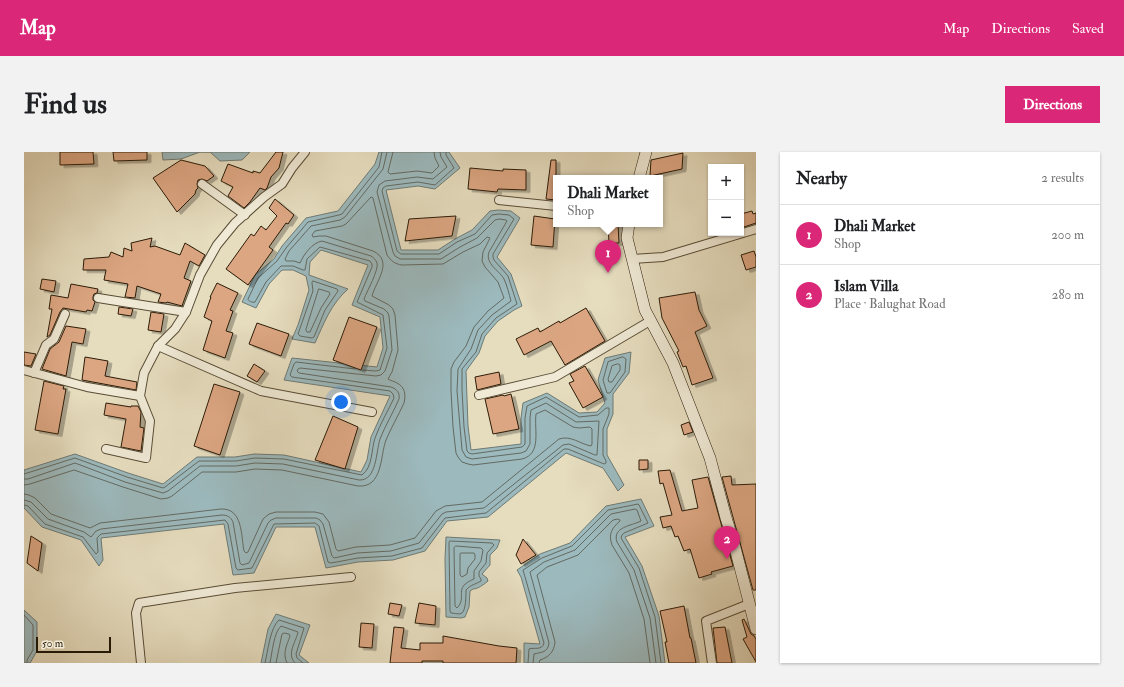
<!DOCTYPE html>
<html lang="en">
<head>
<meta charset="utf-8">
<style>
  :root { --surface:#fff; --page:#f2f2f2; --text:#202124; --muted:#757577; --line:#e0e0e0; --accent:#db2777 }
  body { margin:0; font-family:"IM FELL Double Pica",serif; background:var(--page); color:var(--text) }
  .controls { position:absolute; right:12px; top:12px; display:grid; overflow:hidden; border-radius:0px; box-shadow:0 1px 3px #0004 }
  .controls button { width:36px; height:36px; display:grid; place-items:center; padding:0; border:0; border-bottom:1px solid var(--line); background:var(--surface); color:var(--text); font:20px sans-serif }
  .scale { position:absolute; left:12px; bottom:10px; width:75px; box-sizing:border-box; padding-left:4px; border:2px solid #2a1b07; border-top:0; font-size:11px; line-height:14px; white-space:nowrap; color:#2a1b07; -webkit-text-stroke:3px #efe9d5; paint-order:stroke }
  .you { position:absolute; left:317px; top:250px; width:14px; height:14px; margin:-10px; border:3px solid #fff; border-radius:50%; background:#1a73e8; box-shadow:0 0 0 6px #1a73e833 }
  .badge { display:grid; place-items:center; width:26px; height:26px; border-radius:50%; background:var(--accent); color:#fff; font-size:13px; font-weight:700 }
  .pin { position:absolute; translate:-50% -33px; filter:drop-shadow(0 1px 2px #0008) }
  .pin::after { content:''; position:absolute; top:21px; width:14px; height:12px; background:inherit; clip-path:polygon(0 0,100% 0,50% 100%) }
  .popup { position:absolute; left:529px; top:23px; width:110px; height:52px; box-sizing:border-box; display:grid; place-content:center; border-radius:0px; background:var(--surface); filter:drop-shadow(0 1px 3px #0005); font-size:13px; white-space:nowrap; color:var(--muted) }
  .popup b { font-size:15px; color:var(--text) }
  .popup::after { content:''; position:absolute; left:50%; top:100%; margin-left:-8px; border:8px solid transparent; border-top-color:var(--surface) }
  .list { margin:0; padding:0; list-style:none }
  h2 { display:flex; justify-content:space-between; align-items:center; height:52px; margin:0; padding:0 16px; font-size:17px }
  h2 small { font-size:13px; font-weight:400; color:var(--muted) }
  .list li { display:grid; grid-template-columns:26px 1fr auto; gap:12px; align-items:center; box-sizing:border-box; height:60px; padding:0 16px; border-top:1px solid var(--line) }
  .list b { display:block; font-size:15px; white-space:nowrap }
  .list p { margin:0; font-size:13px; white-space:nowrap; color:var(--muted) }
  .list em { font-size:13px; font-style:normal; color:var(--muted) }
  .map { position:relative; flex:none; width:732px; height:511px; overflow:hidden; border-radius:0px }
  header { display:flex; align-items:center; gap:24px; box-sizing:border-box; height:56px; padding:0 20px; background:var(--accent); color:#fff }
  header strong { font-size:19px }
  nav { display:flex; gap:22px; margin-inline-start:auto; font-size:14px }
  .intro { display:flex; align-items:center; justify-content:space-between; box-sizing:border-box; height:96px; padding:0 24px }
  h1 { margin:0; font-size:28px }
  .button { padding:10px 18px; border-radius:0px; background:var(--accent); color:#fff; font-size:14px; font-weight:700 }
  main { display:flex; gap:24px; padding:0 24px }
  aside { flex:1; background:var(--surface); border-radius:0px; box-shadow:0 1px 3px #0004 }
  .map>svg:first-child { display:block }
  .water { fill:#9cb9bd; stroke:#6e7a74 }
  .lines { fill:none; stroke-linecap:round; stroke-linejoin:round }
  .shore { stroke:#636a62; stroke-width:1 }
  .building { fill:#dca682; stroke:#2a1b07; filter:url(#shadow) }
  .street-casing { stroke:#594c35; stroke-width:10 }
  .secondary-casing { stroke:#2a1b07; stroke-width:12 }
  .street { stroke:#efe9d5; stroke-width:8 }
  .secondary { stroke:#efe9d5; stroke-width:11 }
</style>
</head>
<body>
<header>
<strong>Map</strong>
<nav><a>Map</a><a>Directions</a><a>Saved</a></nav>
</header>
<div class="intro"><h1>Find us</h1><a class="button">Directions</a></div>
<main>
<div class="map">
<svg width="732" height="511" viewBox="0 0 732 511">
  <defs>
    <filter id="shadow"><feDropShadow dx="4" dy="2.5" stdDeviation="0" flood-color="#0004"/></filter>
  </defs>
  <rect width="100%" height="100%" fill="#e6ddbf"/>
  <filter id="stains"><feTurbulence type="fractalNoise" baseFrequency=".005" numOctaves="4"/><feColorMatrix values="0 0 0 0 .2 0 0 0 0 .09 0 0 0 0 .02 0 0 0 .5 -.17"/></filter>
  <radialGradient id="worn" r=".72"><stop offset=".6" stop-color="#630" stop-opacity="0"/><stop offset="1" stop-color="#630" stop-opacity=".3"/></radialGradient>
  <g class="water">
    <polygon points="138,0 226,0 218,8 196,9 186,0 176,0 157,7 139,8"/>
    <path d="M355,0H425L436,16L411,37L394,34L362,38L377,98H414L431,87L448,78L466,59L474,58L487,59L496,66L473,105L487,122L498,154L490,158L474,169L461,184L455,201L442,219L444,274L447,298L497,292V266L499,251L523,241L555,261L573,260L581,251L574,228L581,206L607,200L605,221L589,242V262L583,277V303L600,333L594,339L579,316L542,301L464,365L423,369L401,399L369,408L334,410L302,416L291,375H252L230,421L209,423L200,372L77,386L79,408L75,414L57,388L18,375L0,356V318L51,302L104,321L139,332L173,305H211L230,302L260,303L337,320L343,308L347,285L366,244L260,228L268,206L353,215L359,196L356,165L328,153L344,113L297,98L286,110L285,123L324,137C307,152 300,171 291,191L268,187L274,173L285,138L282,124L269,118H258L245,132L232,156L218,150L231,123L250,107L258,94L282,66L314,59L351,12Z"/>
    <polygon points="617,347 630,374 601,385 618,414 635,464 641,511 500,511 500,491 516,492 497,425 493,418 516,402 546,391 582,354"/>
    <path d="M422,385L476,388L473,396L466,403V413L458,422L463,426L464,429C459,433 454,437 449,437L446,439L445,455L441,465L437,466L422,465L421,407Z"/>
    <polygon points="0,458 13,470 13,499 6,511 0,511"/>
    <polygon points="252,462 286,473 275,503 285,511 237,511 244,477"/>
  </g>
  <g class="lines">
    <g class="shore">
      <polyline points="369,0 364,20 366,22 393,19 408,21 415,14 411,6 410,0"/>
      <polygon points="289,129 313,137 314,139 301,158 290,185 288,186 276,184 274,182 289,139 288,131"/>
      <polygon points="295,137 305,140 306,142 297,156 286,180 283,180 282,178"/>
      <polygon points="599,205 602,207 601,220 586,241 583,241 579,228 584,210"/>
      <polygon points="594,212 596,213 596,218 588,230 585,230 584,227 588,214"/>
      <path d="M338,218L352,219L356,218L363,196L359,163L333,150L348,115V112L346,109L296,95L283,107L281,118H279L269,114H257L242,130L231,150C229,151 224,149 224,147L234,126L253,109L262,96L284,70L315,63L318,62L355,15L358,0"/>
      <path d="M0,322L51,306L103,325L139,336L141,335L175,309H212L231,306L260,307L338,323C349,315 347,298 351,286C356,272 364,259 370,246L369,242L366,239L268,225L266,223L270,212L272,210L331,217"/>
      <path d="M0,327H4L51,311L101,330L139,341L144,339L176,314H212L231,311L259,312L335,328C353,329 352,299 356,287C361,274 369,261 375,247C376,241 373,237 367,235L275,221L273,219L274,217L276,216L352,224L357,223L361,219L368,198L365,164L364,161L360,157L341,149L340,147C343,139 355,118 353,111C352,108 350,106 347,104L298,89C288,91 280,102 276,111L270,109H262L261,107L265,99L287,74L316,68L321,65L359,17L363,0"/>
      <path d="M0,333L6,332L50,318L99,335L137,347L144,346L148,344L178,320H212L231,317L258,318L334,334C359,336 356,304 362,288C367,276 374,264 380,251C382,243 381,235 373,231C370,229 367,229 364,227L368,220L374,198L371,163L369,157L365,153L348,144C352,129 370,109 349,99L302,84H295L289,85L288,83L291,79L318,74L322,72L347,45L349,46L363,103C367,109 371,112 378,113L419,112L439,100L456,92L463,85L466,86L459,100L458,109L461,115L474,130L480,146L464,159L450,175L442,194L430,210L427,217V239L429,275L432,301L434,305L438,310L444,312L449,313L498,307C518,302 510,278 512,262L521,258L549,275L555,276L566,275L568,277V292L567,294C556,292 547,283 535,287L458,350L421,354L412,359L391,386L366,393L332,395L314,399L312,397L305,370L299,362L291,360H252L245,362L239,367L224,400L222,401L220,399C217,384 219,356 197,357L76,371L66,376L27,362L11,346L5,343L0,342"/>
      <path d="M0,348L7,350L24,367L60,380L67,385L72,379L77,377L198,363C203,363 207,365 209,370L216,411L218,413L225,411L244,371L247,368L252,366H292L296,368L299,372L308,404L310,406L333,401L367,399L395,391L418,362L422,360L460,356L539,293L545,292L571,303H573L575,269L552,270L522,251L507,258L506,266V292L502,299L497,301L448,307L442,305L438,298L433,239L434,217L447,197L454,178L468,163L487,149C485,142 483,133 480,127C475,118 461,112 465,100L483,69L482,68L475,67L471,68L453,86L436,95L417,107H376L371,104L369,100L353,40L355,33L361,29L393,25L409,27L423,15L417,5L416,0"/>
      <polyline points="0,353 4,354 21,372 59,385 72,402 74,400 73,386 77,382 201,368 204,372 212,416 214,418 228,416 250,372 291,371 295,374 304,410 307,411 334,406 368,404 398,396 421,366 462,361 540,297 544,297 580,312 582,311 582,309 579,303 579,277 585,262 585,256 582,256 574,263 555,265 522,245 503,254 501,266 501,292 498,295 448,302 445,301 443,299 440,275 438,238 438,217 452,200 458,182 472,166 493,152 484,124 470,108 469,105 469,102 490,67 485,63 475,62 468,63 451,82 433,90 415,102 377,102 373,99 358,39 359,36 362,34 394,30 411,33 430,16 422,3 422,0"/>
      <path d="M426,389L468,391L470,393L463,401L462,411L455,420V424L457,427V429C452,432 446,433 442,438C442,443 442,458 438,461C436,463 430,461 427,461L426,459L425,391Z"/>
      <path d="M432,394L457,396L459,398L457,409L450,419V427C428,436 444,445 433,456L431,454L430,396Z"/>
      <polygon points="437,401 450,401 451,403 451,407 444,416 443,422 438,425 436,423 436,403"/>
      <polyline points="0,463 9,473 9,498 3,508 3,511"/>
      <path d="M241,511C244,499 246,476 255,468L280,476L272,502L273,506L279,511"/>
      <path d="M246,511C248,501 250,480 257,474L274,480C272,490 262,502 271,511"/>
      <path d="M252,511L258,482L260,481L265,482L266,484C263,493 258,501 263,511"/>
      <path d="M504,511L505,497C510,495 518,499 520,491L499,418L518,406L548,394L584,358L614,352L615,353L624,371L600,381L598,383L597,386L615,416L631,465L637,511"/>
      <path d="M509,511L510,502C517,500 524,501 525,491L506,420L520,410L551,398L587,362L611,357L613,358L617,369C607,374 588,375 593,390L610,418L626,466L632,511"/>
      <path d="M515,511L516,508C525,505 530,500 531,490L513,423L523,415L554,403L589,368L594,367L596,368V369C588,376 584,382 588,393L605,421L620,467L626,511"/>
    </g>
  </g>
  <g class="building">
    <polygon points="36,0 69,0 70,12 36,13"/>
    <polygon points="89,0 123,0 123,8 90,9"/>
    <polygon points="252,0 259,0 255,16 247,25 243,36 241,38 236,36 226,50 220,56 204,44 209,35 197,29 204,12 229,21 229,19 236,21"/>
    <polygon points="659,1 658,17 626,24 627,8"/>
    <polygon points="157,8 181,14 190,24 183,29 178,27 174,28 173,32 174,36 172,38 171,42 153,60 129,26"/>
    <polygon points="527,8 532,8 532,48 522,47"/>
    <polygon points="446,16 479,19 479,17 502,18 502,38 474,37 473,40 444,37"/>
    <polygon points="251,47 270,63 264,72 262,71 245,95 249,98 224,133 202,117 227,82 230,84 237,74 242,78 253,64 245,56"/>
    <polygon points="728,59 729,62 732,61 732,71 717,76 717,62"/>
    <polygon points="432,64 428,84 381,89 385,67"/>
    <polygon points="510,64 531,67 529,95 507,93"/>
    <polygon points="584,72 594,72 595,91 585,91"/>
    <polygon points="128,86 126,95 131,94 156,103 161,91 181,103 175,114 166,109 160,126 167,129 158,154 143,150 142,151 134,150 137,142 113,134 111,146 101,145 104,132 80,128 82,118 59,118 60,107 85,105 87,100 99,105 100,96 108,99 107,91"/>
    <polygon points="730,99 732,105 732,115 722,118 717,103"/>
    <polygon points="18,127 32,129 30,140 16,137"/>
    <polygon points="193,131 214,141 206,158 209,159 202,179 209,181 201,206 179,198 188,169 180,165 187,145 186,145"/>
    <polygon points="47,132 74,137 73,141 70,142 69,145 69,148 71,150 68,159 63,158 62,160 39,156 36,160 26,183 23,185 28,157 25,157 27,143 44,146"/>
    <polygon points="671,140 675,158 683,174 671,180 689,226 668,233 662,214 659,215 653,200 655,199 638,166 635,146"/>
    <polygon points="95,155 109,157 107,164 94,162"/>
    <polygon points="562,156 581,189 541,213 527,189 500,203 492,187 514,176 516,180 535,169 536,171"/>
    <polygon points="127,160 140,162 137,180 124,178"/>
    <polygon points="325,165 353,175 337,218 309,208"/>
    <polygon points="233,171 265,182 257,204 225,192"/>
    <polygon points="42,174 62,177 59,192 48,190 42,224 18,217 26,197 35,190"/>
    <polygon points="0,200 12,202 7,214 0,213"/>
    <polygon points="61,205 84,209 81,224 113,230 112,238 58,228"/>
    <polygon points="230,212 241,219 233,230 223,224"/>
    <polygon points="561,214 579,245 559,256 545,231 550,229 546,222"/>
    <polygon points="475,220 477,232 453,238 451,225"/>
    <polygon points="20,229 40,234 39,237 42,237 34,282 11,278"/>
    <polygon points="190,232 216,240 196,303 170,294"/>
    <polygon points="487,242 495,277 469,282 461,247 479,243 480,244"/>
    <polygon points="82,251 107,255 107,254 114,254 117,260 116,275 120,276 117,299 97,295 102,267 80,263"/>
    <polygon points="309,264 334,275 321,317 291,308"/>
    <polygon points="665,270 669,280 660,283 657,273"/>
    <polygon points="615,308 624,308 624,317 615,318"/>
    <polygon points="646,318 658,359 674,356 668,328 684,325 709,414 687,420 688,422 675,426 666,397 660,399 654,384 651,385 647,374 639,376 636,365 648,363 639,331 636,332 634,319"/>
    <polygon points="707,324 708,333 732,332 732,438 729,438 698,325"/>
    <polygon points="7,384 18,391 14,419 3,411"/>
    <polygon points="499,387 512,403 497,412 492,403"/>
    <polygon points="366,451 378,453 375,464 364,462"/>
    <polygon points="395,451 412,454 411,473 391,471"/>
    <polygon points="660,454 666,486 667,486 672,511 645,511 641,490 643,490 636,459"/>
    <polygon points="720,467 727,482 730,484 732,487 732,510 719,487 723,485 718,468"/>
    <polygon points="337,471 350,472 348,496 335,495"/>
    <polygon points="370,475 380,476 377,496 396,498 396,491 419,491 419,484 475,494 493,496 492,511 419,511 419,509 398,509 398,511 366,511"/>
    <polygon points="701,475 708,511 693,511 689,476"/>
  </g>
  <g class="lines">
    <defs>
      <g id="street">
        <polyline points="178,32 221,63"/>
        <polyline points="475,48 532,54"/>
        <polyline points="608,107 639,105 732,77"/>
        <polyline points="74,146 162,160"/>
        <polyline points="134,194 237,239 348,260"/>
        <polyline points="0,218 63,235 116,244"/>
        <polyline points="10,221 22,193 30,187 41,162"/>
        <polyline points="455,243 531,225 626,169"/>
        <polyline points="82,297 122,306 126,269 116,244 120,221 134,194 151,177 162,160 176,123 193,93 211,71 240,45 258,32 268,16 281,0"/>
        <polyline points="117,511 112,461 115,451 211,436 327,425"/>
        <polyline points="688,511 682,469 725,452"/>
      </g>
      <g id="secondary">
        <polyline points="615,26 622,0"/>
        <polyline points="605,72 603,86 621,158 649,211 686,306 702,366 709,388 732,477"/>
      </g>
    </defs>
    <use href="#street" class="street-casing"/>
    <use href="#secondary" class="secondary-casing"/>
    <use href="#street" class="street"/>
    <use href="#secondary" class="secondary"/>
  </g>
  <rect width="100%" height="100%" filter="url(#stains)"/>
  <rect width="100%" height="100%" fill="url(#worn)"/>
</svg>
<div class="controls">
<button>+</button>
<button>−</button>
</div>
<div class="scale">50 m</div>
<div class="you"></div>
<div class="pin badge" style="left:584px;top:121px">1</div>
<div class="popup"><b>Dhali Market</b>Shop</div>
<div class="pin badge" style="left:703px;top:407px">2</div>
</div>
<aside>
<h2>Nearby<small>2 results</small></h2>
<ul class="list">
<li><span class="badge">1</span><div><b>Dhali Market</b><p>Shop</p></div><em>200 m</em></li>
<li><span class="badge">2</span><div><b>Islam Villa</b><p>Place · Balughat Road</p></div><em>280 m</em></li>
</ul>
</aside>
</main>
</body>
</html>
